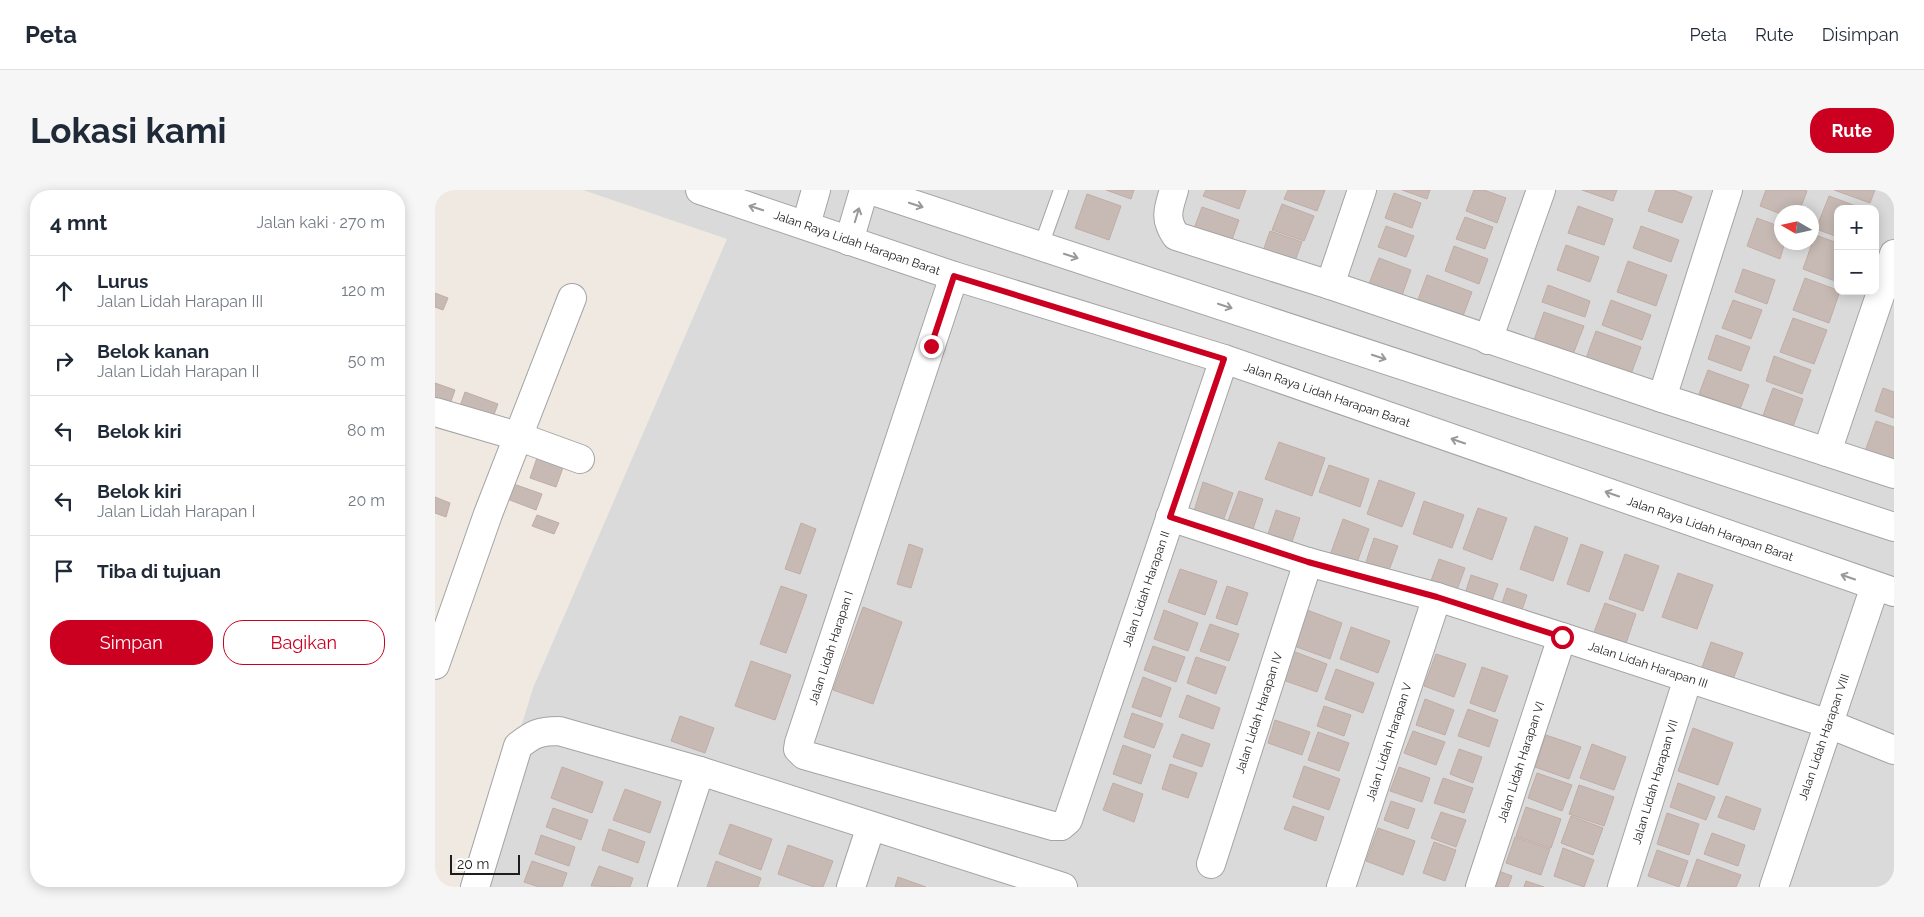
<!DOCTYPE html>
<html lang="id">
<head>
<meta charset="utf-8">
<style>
  :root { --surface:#fff; --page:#f6f6f7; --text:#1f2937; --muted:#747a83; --line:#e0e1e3; --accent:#cb0021 }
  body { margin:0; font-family:Raleway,sans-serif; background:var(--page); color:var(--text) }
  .controls { position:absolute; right:15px; top:15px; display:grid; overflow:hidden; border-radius:10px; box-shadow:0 2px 12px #0003 }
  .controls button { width:45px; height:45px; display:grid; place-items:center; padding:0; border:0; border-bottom:1px solid var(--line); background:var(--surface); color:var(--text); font:25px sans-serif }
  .compass { position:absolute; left:1339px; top:15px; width:45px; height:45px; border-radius:50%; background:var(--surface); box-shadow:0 2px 12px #0003; rotate:279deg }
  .scale { position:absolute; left:15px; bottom:12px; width:70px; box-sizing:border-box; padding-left:5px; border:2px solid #1d1d1d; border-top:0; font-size:14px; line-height:18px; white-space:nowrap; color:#1d1d1d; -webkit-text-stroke:4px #fff; paint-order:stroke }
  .stop { position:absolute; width:15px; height:15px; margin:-11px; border:4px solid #cb0021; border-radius:50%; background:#fff }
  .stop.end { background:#cb0021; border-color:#fff; box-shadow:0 1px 5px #0008 }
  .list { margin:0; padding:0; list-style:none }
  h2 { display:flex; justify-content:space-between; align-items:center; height:65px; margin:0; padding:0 20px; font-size:21px }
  h2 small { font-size:16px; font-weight:400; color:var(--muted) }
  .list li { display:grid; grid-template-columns:32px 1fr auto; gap:15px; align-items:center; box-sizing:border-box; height:70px; padding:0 20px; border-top:1px solid var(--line) }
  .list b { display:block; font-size:19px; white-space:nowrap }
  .list p { margin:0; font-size:16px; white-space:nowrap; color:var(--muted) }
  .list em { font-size:16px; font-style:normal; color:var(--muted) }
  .actions { display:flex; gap:10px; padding:15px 20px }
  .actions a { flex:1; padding:11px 0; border:1px solid var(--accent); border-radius:20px; text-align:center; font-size:18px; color:var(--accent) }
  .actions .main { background:var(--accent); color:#fff }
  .icon { flex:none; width:28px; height:28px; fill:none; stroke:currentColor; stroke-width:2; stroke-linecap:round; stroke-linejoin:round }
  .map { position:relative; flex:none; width:1459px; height:697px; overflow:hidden; border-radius:20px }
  header { display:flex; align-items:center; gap:30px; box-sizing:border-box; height:70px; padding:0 25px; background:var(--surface); border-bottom:1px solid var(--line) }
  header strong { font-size:24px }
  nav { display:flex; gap:28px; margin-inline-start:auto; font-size:18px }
  .intro { display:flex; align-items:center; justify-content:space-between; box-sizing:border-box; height:120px; padding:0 30px }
  h1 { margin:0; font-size:35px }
  .button { padding:12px 22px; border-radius:20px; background:var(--accent); color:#fff; font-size:18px; font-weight:700 }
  main { display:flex; gap:30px; padding:0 30px }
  aside { flex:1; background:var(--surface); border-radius:20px; box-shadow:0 2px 12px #0003 }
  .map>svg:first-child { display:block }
  .residential { fill:#dbdada; fill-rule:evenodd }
  .building { fill:#c7bab5; stroke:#c2aca4 }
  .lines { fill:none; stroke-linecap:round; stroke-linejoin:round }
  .service-casing { stroke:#a4a4a4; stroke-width:16 }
  .minor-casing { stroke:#a4a4a4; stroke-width:30 }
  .service { stroke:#fff; stroke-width:14 }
  .minor { stroke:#fff; stroke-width:28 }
  .oneway { stroke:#999 }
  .route { stroke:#cb0021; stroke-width:6 }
  .labels { text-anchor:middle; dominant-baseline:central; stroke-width:4.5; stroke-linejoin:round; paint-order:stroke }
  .street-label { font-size:12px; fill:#1d1d1d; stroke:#fff }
</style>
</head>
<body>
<header>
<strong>Peta</strong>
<nav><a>Peta</a><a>Rute</a><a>Disimpan</a></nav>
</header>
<div class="intro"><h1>Lokasi kami</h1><a class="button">Rute</a></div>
<main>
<aside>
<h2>4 mnt<small>Jalan kaki · 270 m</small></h2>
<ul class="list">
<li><svg class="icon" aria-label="ahead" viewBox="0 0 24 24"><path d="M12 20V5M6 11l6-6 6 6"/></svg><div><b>Lurus</b><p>Jalan Lidah Harapan III</p></div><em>120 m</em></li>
<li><svg class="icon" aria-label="right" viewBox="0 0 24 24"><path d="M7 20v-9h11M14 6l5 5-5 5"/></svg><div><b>Belok kanan</b><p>Jalan Lidah Harapan II</p></div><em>50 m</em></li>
<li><svg class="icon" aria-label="left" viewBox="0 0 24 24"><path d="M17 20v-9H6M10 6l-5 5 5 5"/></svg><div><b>Belok kiri</b></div><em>80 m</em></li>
<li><svg class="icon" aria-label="left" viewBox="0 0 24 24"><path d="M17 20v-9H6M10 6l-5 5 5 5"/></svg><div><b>Belok kiri</b><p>Jalan Lidah Harapan I</p></div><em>20 m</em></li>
<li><svg class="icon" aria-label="arrive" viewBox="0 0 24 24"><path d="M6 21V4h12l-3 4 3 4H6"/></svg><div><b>Tiba di tujuan</b></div></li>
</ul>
<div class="actions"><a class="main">Simpan</a><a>Bagikan</a></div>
</aside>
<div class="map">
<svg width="1459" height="697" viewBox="0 0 1459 697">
  <rect width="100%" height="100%" fill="#efe9e2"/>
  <path class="residential" d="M148,0H1459V697H37L98,498L292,49ZM1403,19H1440V101H1403ZM1346,22H1376V52H1346Z"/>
  <g class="building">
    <polygon points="671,0 699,0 696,9"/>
    <polygon points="771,0 811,0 804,19 768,6"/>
    <polygon points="853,0 890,0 882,21 849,9"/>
    <polygon points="967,0 995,0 992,9"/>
    <polygon points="1039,0 1049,0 1071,8 1062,33 1031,21"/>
    <polygon points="1147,0 1182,0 1178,11"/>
    <polygon points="1221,0 1238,0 1257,7 1247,33 1213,21"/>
    <polygon points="1331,0 1370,0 1372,1 1364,22 1346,24 1325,16"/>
    <polygon points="1399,0 1440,0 1435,13"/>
    <polygon points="959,3 986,13 977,38 950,28"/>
    <polygon points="652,4 686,16 674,50 640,38"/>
    <polygon points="1394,6 1429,19 1403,19 1403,47 1381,39"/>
    <polygon points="847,14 879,26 869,51 837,40"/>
    <polygon points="1143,16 1178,29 1169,55 1133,43"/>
    <polygon points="767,17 804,30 793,61 756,47"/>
    <polygon points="1030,27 1058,37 1050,59 1021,49"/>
    <polygon points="1322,28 1346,37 1346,52 1350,52 1345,69 1312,56"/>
    <polygon points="951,36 979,46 971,67 943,57"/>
    <polygon points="1206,36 1244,50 1236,72 1198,58"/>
    <polygon points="835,41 867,52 856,82 825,70"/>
    <polygon points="1380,45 1403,53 1403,92 1368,79"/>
    <polygon points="1131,55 1164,67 1155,92 1122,80"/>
    <polygon points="1019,56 1053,69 1044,94 1010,81"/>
    <polygon points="944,68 976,80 965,111 932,99"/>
    <polygon points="1193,71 1232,85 1221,116 1182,102"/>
    <polygon points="1308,79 1340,90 1332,114 1300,102"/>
    <polygon points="992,85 1037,102 1025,134 980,118"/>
    <polygon points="1370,88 1405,101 1394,133 1358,120"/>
    <polygon points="1113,95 1155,111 1150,127 1107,112"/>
    <polygon points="0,103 13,108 8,120 0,117"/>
    <polygon points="1176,110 1216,125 1207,150 1167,135"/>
    <polygon points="1298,110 1327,120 1316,149 1287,138"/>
    <polygon points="1109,122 1149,136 1137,167 1098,153"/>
    <polygon points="1358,128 1392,140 1379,174 1345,162"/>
    <polygon points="1161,141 1206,157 1195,187 1150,171"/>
    <polygon points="1281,145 1315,157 1306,181 1273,169"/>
    <polygon points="1339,166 1376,180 1367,204 1331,191"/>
    <polygon points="1273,180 1314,195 1305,219 1264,204"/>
    <polygon points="0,193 20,200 14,217 0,212"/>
    <polygon points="1338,198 1368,209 1355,245 1325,234"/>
    <polygon points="1448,198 1459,202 1459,228 1440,221"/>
    <polygon points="30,202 63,214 58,227 25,216"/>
    <polygon points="1441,231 1459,237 1459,275 1429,264"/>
    <polygon points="844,252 890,268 877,306 830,289"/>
    <polygon points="104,262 130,272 121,297 95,288"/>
    <polygon points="894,275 934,289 925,317 884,302"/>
    <polygon points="944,290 980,303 967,337 932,324"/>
    <polygon points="73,292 107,304 101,320 67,307"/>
    <polygon points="768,292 798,303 787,334 758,324"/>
    <polygon points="804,301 828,309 818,339 793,331"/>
    <polygon points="0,307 15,313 11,327 0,323"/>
    <polygon points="989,311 1029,325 1017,358 978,344"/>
    <polygon points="1043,318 1072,328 1057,370 1028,359"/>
    <polygon points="841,320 865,328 857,352 833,344"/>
    <polygon points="102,325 124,333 119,344 97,336"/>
    <polygon points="908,329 934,339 919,381 893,371"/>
    <polygon points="366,333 381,339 365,384 350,379"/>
    <polygon points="1100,336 1133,348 1118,391 1085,379"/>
    <polygon points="939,348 963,356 953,383 930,375"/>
    <polygon points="474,354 488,359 476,398 462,394"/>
    <polygon points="1146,354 1168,362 1154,402 1132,394"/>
    <polygon points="1190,364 1224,376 1208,421 1174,409"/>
    <polygon points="1004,369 1030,378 1019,408 993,399"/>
    <polygon points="745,379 782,391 770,425 733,412"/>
    <polygon points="1243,383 1278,395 1262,439 1227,427"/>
    <polygon points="1036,385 1063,394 1055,416 1029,407"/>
    <polygon points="346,396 372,405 351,463 325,454"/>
    <polygon points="792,396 813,403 802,435 781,428"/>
    <polygon points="1072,398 1092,405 1084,429 1064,422"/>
    <polygon points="1170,413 1201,424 1188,462 1156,450"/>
    <polygon points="428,417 467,432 438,514 398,500"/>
    <polygon points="729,420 763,433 753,461 719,449"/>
    <polygon points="872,420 907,433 895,469 859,456"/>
    <polygon points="775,434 804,444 794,471 765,461"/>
    <polygon points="916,437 955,451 943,483 905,469"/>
    <polygon points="1276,452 1308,463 1294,500 1263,489"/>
    <polygon points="718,456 750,467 741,492 709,480"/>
    <polygon points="855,460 892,474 882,502 845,489"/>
    <polygon points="1001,464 1031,474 1019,507 989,496"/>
    <polygon points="761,467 791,477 781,504 752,493"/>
    <polygon points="316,471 356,485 340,530 300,516"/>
    <polygon points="1047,477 1073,486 1060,522 1035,513"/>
    <polygon points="901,479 939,493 928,523 890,509"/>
    <polygon points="708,487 736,498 726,527 697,517"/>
    <polygon points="752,505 785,518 778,539 744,527"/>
    <polygon points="990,509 1019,520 1010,545 981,535"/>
    <polygon points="889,516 916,525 909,546 882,536"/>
    <polygon points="1033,519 1063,530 1054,557 1023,546"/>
    <polygon points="697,523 728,534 719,558 689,547"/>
    <polygon points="245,526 279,538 270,563 236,551"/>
    <polygon points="840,530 875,542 867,565 833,553"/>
    <polygon points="1258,538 1298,553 1283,595 1243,581"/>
    <polygon points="978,541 1010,552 1001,575 969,563"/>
    <polygon points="883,542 914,553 904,581 873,570"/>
    <polygon points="747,544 775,554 767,577 738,567"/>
    <polygon points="1111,545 1146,557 1134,589 1100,577"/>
    <polygon points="1157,554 1191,567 1179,600 1145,588"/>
    <polygon points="688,555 716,565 706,594 678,584"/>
    <polygon points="1024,559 1047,567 1038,593 1015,584"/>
    <polygon points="735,574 762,583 753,608 727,599"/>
    <polygon points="869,576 905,589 894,620 858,607"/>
    <polygon points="127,577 168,592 157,623 116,608"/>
    <polygon points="964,577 995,588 987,612 955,601"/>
    <polygon points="1102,583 1137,595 1127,621 1093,608"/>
    <polygon points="1008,588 1038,598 1029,623 999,613"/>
    <polygon points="678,593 708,604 699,632 668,620"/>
    <polygon points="1243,593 1280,607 1271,630 1235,617"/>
    <polygon points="1144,595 1179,607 1169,636 1134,624"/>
    <polygon points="190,599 226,612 215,643 178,630"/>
    <polygon points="1291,606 1326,619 1319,640 1283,627"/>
    <polygon points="956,611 980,619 973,639 949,630"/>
    <polygon points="858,616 889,627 881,651 849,639"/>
    <polygon points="1091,617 1126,629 1116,658 1081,646"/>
    <polygon points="118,618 153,630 146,650 111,637"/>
    <polygon points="1006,622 1031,630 1021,657 996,648"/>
    <polygon points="1232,623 1264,634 1254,665 1222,654"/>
    <polygon points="1136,626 1168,638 1158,665 1126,653"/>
    <polygon points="295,634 337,649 326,680 284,664"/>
    <polygon points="943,638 980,651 968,685 931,671"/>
    <polygon points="174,639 210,652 203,673 167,660"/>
    <polygon points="1277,643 1310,655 1303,676 1269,664"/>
    <polygon points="106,645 140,657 134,676 100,664"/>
    <polygon points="1080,647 1115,659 1106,685 1071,673"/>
    <polygon points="999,652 1021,660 1010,691 988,683"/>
    <polygon points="353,655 398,671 388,697 379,697 343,684"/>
    <polygon points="1128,658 1159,670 1149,697 1119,686"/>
    <polygon points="1222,660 1253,671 1244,697 1213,686"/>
    <polygon points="1262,669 1306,685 1301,697 1252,697"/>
    <polygon points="97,671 132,683 127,697 104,697 89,692"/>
    <polygon points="281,671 326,688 323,697 272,697"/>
    <polygon points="164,676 198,688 195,697 156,696"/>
    <polygon points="1056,678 1077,686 1073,697 1049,697"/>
    <polygon points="463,687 491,697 460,697"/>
    <polygon points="1091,691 1109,697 1089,697"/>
  </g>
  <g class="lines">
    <defs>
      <polyline id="service" points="606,56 626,0"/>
      <g id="minor">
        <polyline points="265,0 519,86 789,169 1459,402"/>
        <polyline points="435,0 1459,337"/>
        <path d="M739,0C733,20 729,28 741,46L895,95L1227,208L1459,284"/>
        <polyline points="371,35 381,0"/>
        <polyline points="414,51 429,0"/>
        <polyline points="519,86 364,553 363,559 369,565 618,636 626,636 633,630 789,169"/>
        <polyline points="895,95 927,0"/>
        <polyline points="1053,150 1106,0"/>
        <polyline points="1227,208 1293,0"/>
        <polyline points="0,222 82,246 145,269"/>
        <polyline points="1392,262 1459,64"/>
        <polyline points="735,327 873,372 1002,407 1127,447 1394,534 1459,560"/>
        <polyline points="0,475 53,324 137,108"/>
        <polyline points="776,674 873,372"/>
        <path d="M40,697L83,556C98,544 104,541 124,541L265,581L628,697"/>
        <polyline points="227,697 265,581"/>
        <polyline points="416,697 436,636"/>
        <polyline points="906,697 1002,407"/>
        <polyline points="1045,697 1127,447"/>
        <polyline points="1187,697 1253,488"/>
        <polyline points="1339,697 1440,396"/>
      </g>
    </defs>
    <use href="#service" class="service-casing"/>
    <use href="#minor" class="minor-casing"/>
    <use href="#service" class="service"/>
    <use href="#minor" class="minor"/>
  </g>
  <defs><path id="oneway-shaft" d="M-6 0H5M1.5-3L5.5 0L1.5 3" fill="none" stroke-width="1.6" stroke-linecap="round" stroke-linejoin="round" transform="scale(1.25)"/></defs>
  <g class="oneway">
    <use href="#oneway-shaft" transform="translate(481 15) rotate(18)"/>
    <use href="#oneway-shaft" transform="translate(321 18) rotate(-162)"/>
    <use href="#oneway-shaft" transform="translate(422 25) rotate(-73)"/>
    <use href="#oneway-shaft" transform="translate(636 66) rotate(18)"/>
    <use href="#oneway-shaft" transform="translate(790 116) rotate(18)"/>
    <use href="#oneway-shaft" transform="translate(944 167) rotate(18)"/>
    <use href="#oneway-shaft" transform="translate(1023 251) rotate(-161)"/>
    <use href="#oneway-shaft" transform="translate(1177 304) rotate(-161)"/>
    <use href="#oneway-shaft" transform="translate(1413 387) rotate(-161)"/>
  </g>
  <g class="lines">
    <polyline class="route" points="496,156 519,86 789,169 735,327 873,372 1002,407 1127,447"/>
  </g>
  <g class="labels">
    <g class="street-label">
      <text transform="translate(422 53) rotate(19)">Jalan Raya Lidah Harapan Barat</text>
      <text transform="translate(892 205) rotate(19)">Jalan Raya Lidah Harapan Barat</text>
      <text transform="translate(1275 339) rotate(19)">Jalan Raya Lidah Harapan Barat</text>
      <text transform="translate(711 399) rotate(-71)">Jalan Lidah Harapan II</text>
      <text transform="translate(396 458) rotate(-72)">Jalan Lidah Harapan I</text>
      <text transform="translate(1213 475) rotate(18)">Jalan Lidah Harapan III</text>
      <text transform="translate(824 523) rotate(-72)">Jalan Lidah Harapan IV</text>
      <text transform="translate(1389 547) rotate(-71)">Jalan Lidah Harapan VIII</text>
      <text transform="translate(954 552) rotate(-72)">Jalan Lidah Harapan V</text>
      <text transform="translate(1086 572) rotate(-72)">Jalan Lidah Harapan VI</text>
      <text transform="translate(1220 592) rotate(-73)">Jalan Lidah Harapan VII</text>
    </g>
  </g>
</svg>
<div class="controls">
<button>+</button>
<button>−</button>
</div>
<svg class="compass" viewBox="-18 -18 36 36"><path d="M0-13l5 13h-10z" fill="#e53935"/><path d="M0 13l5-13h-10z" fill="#747a83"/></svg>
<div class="scale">20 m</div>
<div class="stop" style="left:1127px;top:447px"></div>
<div class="stop end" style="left:496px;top:156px"></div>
</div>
</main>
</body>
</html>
